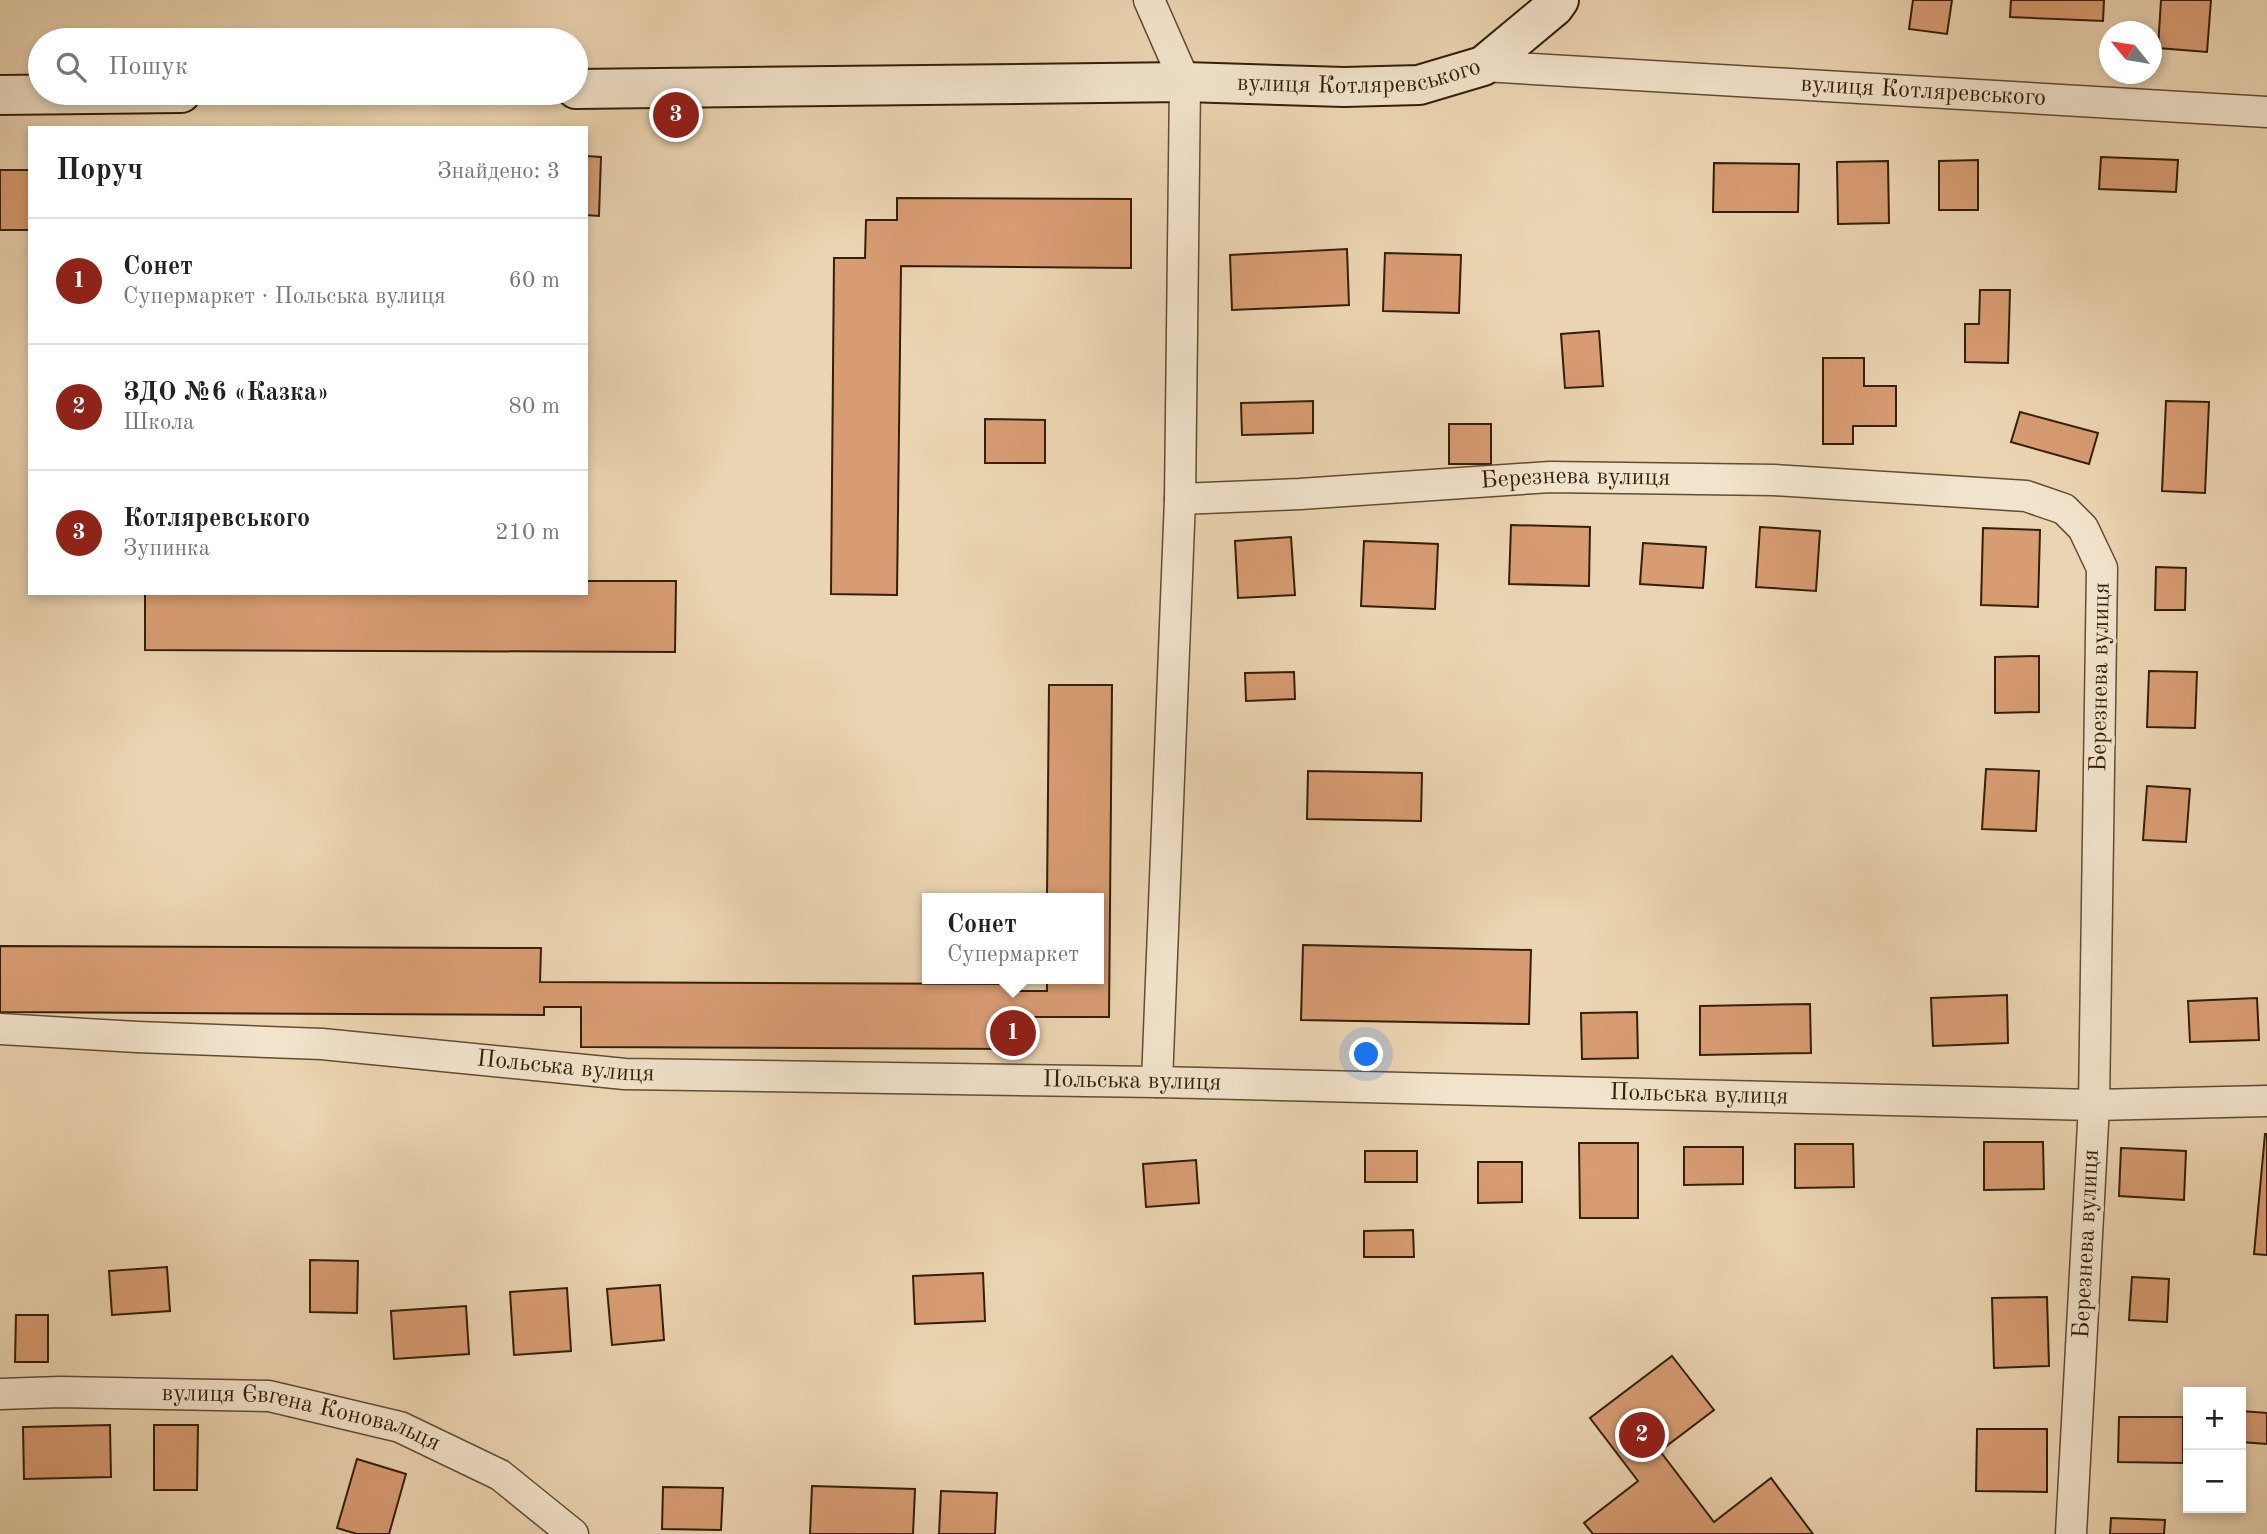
<!DOCTYPE html>
<html lang="uk">
<head>
<meta charset="utf-8">
<style>
  :root { --surface:#fff; --page:#f6f6f6; --text:#222; --muted:#767676; --line:#e0e0e0; --accent:#8f2418 }
  body { margin:0; font-family:"Old Standard TT",serif; background:var(--page); color:var(--text) }
  .controls { position:absolute; right:21px; bottom:21px; display:grid; overflow:hidden; border-radius:0px; box-shadow:0 4px 10px #0003 }
  .controls button { width:63px; height:63px; display:grid; place-items:center; padding:0; border:0; border-bottom:2px solid var(--line); background:var(--surface); color:var(--text); font:35px sans-serif }
  .compass { position:absolute; left:2099px; top:21px; width:63px; height:63px; border-radius:50%; background:var(--surface); box-shadow:0 4px 10px #0003; rotate:300deg }
  .you { position:absolute; left:1367px; top:1055px; width:24px; height:24px; margin:-18px; border:5px solid #fff; border-radius:50%; background:#1a73e8; box-shadow:0 0 0 10px #1a73e833 }
  .badge { display:grid; place-items:center; width:46px; height:46px; border-radius:50%; background:var(--accent); color:#fff; font-size:23px; font-weight:700 }
  .pin { position:absolute; translate:-50% -50%; border:4px solid #fff; box-shadow:0 2px 7px #0006 }
  .popup { position:absolute; left:922px; top:893px; width:182px; height:91px; box-sizing:border-box; display:grid; place-content:center; border-radius:0px; background:var(--surface); filter:drop-shadow(0 2px 5px #0005); font-size:23px; white-space:nowrap; color:var(--muted) }
  .popup b { font-size:26px; color:var(--text) }
  .popup::after { content:''; position:absolute; left:50%; top:100%; margin-left:-14px; border:14px solid transparent; border-top-color:var(--surface) }
  .list { margin:0; padding:0; list-style:none }
  h2 { display:flex; justify-content:space-between; align-items:center; height:91px; margin:0; padding:0 28px; font-size:30px }
  h2 small { font-size:23px; font-weight:400; color:var(--muted) }
  .list li { display:grid; grid-template-columns:46px 1fr auto; gap:21px; align-items:center; box-sizing:border-box; height:126px; padding:0 28px; border-top:2px solid var(--line) }
  .list b { display:block; font-size:26px; white-space:nowrap }
  .list p { margin:0; font-size:23px; white-space:nowrap; color:var(--muted) }
  .list em { font-size:23px; font-style:normal; color:var(--muted) }
  .icon { flex:none; width:38px; height:38px; fill:none; stroke:currentColor; stroke-width:2; stroke-linecap:round; stroke-linejoin:round }
  .map { position:relative; flex:none; width:2267px; height:1534px; overflow:hidden }
  .search { position:absolute; background:var(--surface); box-shadow:0 4px 10px #0003; left:28px; top:28px; width:560px; height:77px; display:flex; align-items:center; gap:18px; box-sizing:border-box; padding:0 24px; border-radius:38px; color:var(--muted); font-size:26px }
  .panel { position:absolute; background:var(--surface); box-shadow:0 4px 10px #0003; left:28px; top:126px; width:560px; height:469px; border-radius:0px }
  .map>svg:first-child { display:block }
  .building { fill:#d89c73; stroke:#341f07; stroke-width:2 }
  .lines { fill:none; stroke-linecap:round; stroke-linejoin:round }
  .minor-casing { stroke:#624c32; stroke-width:33 }
  .secondary-casing { stroke:#341f07; stroke-width:42 }
  .minor { stroke:#f2e3cc; stroke-width:30 }
  .secondary { stroke:#f2e3cc; stroke-width:38 }
  .labels { text-anchor:middle; dominant-baseline:central; stroke-width:7; stroke-linejoin:round; paint-order:stroke }
  .street-label { font-size:24px; fill:#341f07; stroke:#f2e3cc }
</style>
</head>
<body>
<div class="map">
<svg width="2267" height="1534" viewBox="0 0 2267 1534">
  <rect width="100%" height="100%" fill="#ebd4b1"/>
  <filter id="stains"><feTurbulence type="fractalNoise" baseFrequency=".00286" numOctaves="4"/><feColorMatrix values="0 0 0 0 .2 0 0 0 0 .09 0 0 0 0 .02 0 0 0 .5 -.17"/></filter>
  <radialGradient id="worn" r=".72"><stop offset=".6" stop-color="#630" stop-opacity="0"/><stop offset="1" stop-color="#630" stop-opacity=".3"/></radialGradient>
  <g class="building">
    <polygon points="1913,0 1952,0 1947,34 1909,29"/>
    <polygon points="2011,0 2104,0 2103,21 2010,17"/>
    <polygon points="2161,0 2211,0 2207,52 2158,48"/>
    <polygon points="586,156 601,157 599,216 586,215"/>
    <polygon points="2101,157 2178,160 2176,192 2099,189"/>
    <polygon points="1978,160 1978,210 1939,210 1939,161"/>
    <polygon points="1888,161 1889,223 1838,224 1837,162"/>
    <polygon points="1714,163 1799,164 1798,212 1713,212"/>
    <rect x="0" y="170" width="30" height="60"/>
    <polygon points="897,198 1131,199 1131,268 901,266 897,595 831,594 834,258 865,258 866,220 897,220"/>
    <polygon points="1347,249 1349,305 1232,310 1230,255"/>
    <polygon points="1385,253 1461,255 1459,313 1383,311"/>
    <polygon points="1980,290 2010,290 2008,363 1965,362 1965,324 1979,324"/>
    <polygon points="1599,331 1603,386 1565,388 1561,334"/>
    <polygon points="1823,358 1864,358 1864,386 1896,386 1896,426 1853,426 1853,444 1823,444"/>
    <polygon points="1313,401 1313,433 1242,435 1241,403"/>
    <polygon points="2166,401 2209,402 2205,493 2162,491"/>
    <polygon points="2020,412 2098,433 2089,464 2011,442"/>
    <polygon points="985,419 1045,420 1045,463 985,463"/>
    <rect x="1449" y="424" width="42" height="40"/>
    <polygon points="1511,525 1590,527 1589,586 1509,584"/>
    <polygon points="1760,527 1820,531 1816,591 1756,587"/>
    <polygon points="1983,528 2040,530 2038,607 1981,605"/>
    <polygon points="1291,537 1295,595 1238,598 1235,541"/>
    <polygon points="1364,541 1438,544 1435,609 1361,606"/>
    <polygon points="1643,543 1706,547 1703,588 1640,584"/>
    <polygon points="2156,567 2186,568 2185,610 2155,610"/>
    <polygon points="586,581 676,581 675,652 145,650 145,593 586,593"/>
    <polygon points="2039,656 2039,712 1995,713 1995,657"/>
    <polygon points="2149,671 2197,672 2195,728 2147,727"/>
    <polygon points="1294,672 1295,699 1246,701 1245,673"/>
    <polygon points="1049,685 1112,685 1109,1017 1017,1017 1017,1049 581,1047 581,1007 544,1007 544,1015 0,1012 0,946 541,948 540,982 1015,984 1015,991 1047,991 1047,979 1099,979 1099,898 1047,898"/>
    <polygon points="1986,769 2039,771 2036,831 1982,829"/>
    <polygon points="1308,771 1422,773 1421,821 1307,819"/>
    <polygon points="2147,786 2190,789 2186,842 2143,840"/>
    <polygon points="1303,945 1531,950 1529,1024 1301,1020"/>
    <polygon points="2007,995 2008,1043 1933,1046 1931,998"/>
    <polygon points="2257,998 2259,1040 2190,1042 2188,1001"/>
    <polygon points="1810,1004 1811,1053 1700,1055 1700,1006"/>
    <polygon points="1637,1012 1638,1058 1582,1059 1581,1013"/>
    <polygon points="2265,1134 2267,1134 2267,1255 2254,1254"/>
    <polygon points="1984,1142 2043,1142 2044,1189 1984,1190"/>
    <polygon points="1579,1143 1638,1143 1638,1218 1580,1218"/>
    <polygon points="1795,1144 1853,1144 1854,1187 1795,1188"/>
    <polygon points="1684,1147 1743,1147 1743,1184 1684,1185"/>
    <polygon points="2121,1148 2186,1151 2184,1200 2119,1196"/>
    <rect x="1365" y="1151" width="52" height="31"/>
    <polygon points="1196,1160 1199,1203 1146,1207 1143,1164"/>
    <polygon points="1478,1162 1522,1162 1522,1202 1478,1203"/>
    <polygon points="1413,1230 1414,1257 1364,1257 1364,1231"/>
    <polygon points="310,1260 358,1261 357,1313 310,1312"/>
    <polygon points="167,1267 170,1311 112,1315 109,1271"/>
    <polygon points="983,1273 985,1321 915,1324 913,1276"/>
    <polygon points="2132,1277 2169,1279 2167,1322 2129,1320"/>
    <polygon points="660,1285 664,1340 612,1345 607,1289"/>
    <polygon points="567,1288 571,1351 514,1355 510,1292"/>
    <polygon points="2047,1297 2049,1366 1994,1368 1992,1298"/>
    <polygon points="466,1306 469,1354 394,1359 391,1311"/>
    <polygon points="16,1315 48,1315 48,1362 15,1362"/>
    <polygon points="1672,1356 1714,1410 1660,1451 1714,1522 1771,1478 1813,1534 1593,1534 1584,1523 1638,1481 1590,1418"/>
    <polygon points="2241,1411 2267,1413 2267,1444 2241,1442"/>
    <polygon points="2119,1417 2183,1417 2183,1463 2118,1462"/>
    <polygon points="110,1425 111,1477 24,1479 23,1427"/>
    <polygon points="154,1425 198,1425 197,1490 154,1490"/>
    <polygon points="1977,1429 2047,1429 2047,1492 1976,1491"/>
    <polygon points="357,1459 406,1474 389,1534 357,1534 337,1528"/>
    <polygon points="812,1486 915,1489 913,1534 810,1534"/>
    <polygon points="663,1487 723,1488 721,1530 662,1529"/>
    <polygon points="941,1491 997,1493 995,1534 939,1534"/>
    <polygon points="2111,1518 2165,1520 2164,1534 2110,1534"/>
  </g>
  <g class="lines">
    <defs>
      <g id="minor">
        <polyline points="1149,0 1185,82 1180,499 1157,1082"/>
        <path id="s1" d="M1483,66L2267,112"/>
        <path id="s2" d="M1180,499L1300,494L1550,477L1774,480L2026,496L2064,509L2083,528L2102,568L2094,1105L2071,1534"/>
        <path id="s3" d="M0,1029L137,1037L322,1044L625,1074L1157,1082L2094,1105L2267,1101"/>
        <path id="s4" d="M0,1394L60,1392L269,1396L400,1427L500,1475L573,1534"/>
      </g>
      <g id="secondary">
        <path id="s5" d="M576,89L1185,82L1344,87L1419,85L1483,66L1554,7L1559,0"/>
        <polyline points="0,95 181,93"/>
      </g>
    </defs>
    <use href="#minor" class="minor-casing"/>
    <use href="#secondary" class="secondary-casing"/>
    <use href="#minor" class="minor"/>
    <use href="#secondary" class="secondary"/>
  </g>
  <g class="labels">
    <g class="street-label">
      <text stroke="none"><textPath href="#s5" startOffset="784">вулиця Котляревського</textPath></text>
      <text stroke="none"><textPath href="#s1" startOffset="441">вулиця Котляревського</textPath></text>
      <text stroke="none"><textPath href="#s2" startOffset="396">Березнева вулиця</textPath></text>
      <text transform="translate(2101 677) rotate(-89)">Березнева вулиця</text>
      <text stroke="none"><textPath href="#s3" startOffset="567">Польська вулиця</textPath></text>
      <text stroke="none"><textPath href="#s3" startOffset="1134">Польська вулиця</textPath></text>
      <text stroke="none"><textPath href="#s3" startOffset="1701">Польська вулиця</textPath></text>
      <text transform="translate(2087 1244) rotate(-87)">Березнева вулиця</text>
      <text stroke="none"><textPath href="#s4" startOffset="304">вулиця Євгена Коновальця</textPath></text>
    </g>
  </g>
  <rect width="100%" height="100%" filter="url(#stains)"/>
  <rect width="100%" height="100%" fill="url(#worn)"/>
</svg>
<div class="controls">
<button>+</button>
<button>−</button>
</div>
<svg class="compass" viewBox="-18 -18 36 36"><path d="M0-13l5 13h-10z" fill="#e53935"/><path d="M0 13l5-13h-10z" fill="#767676"/></svg>
<div class="you"></div>
<div class="pin badge" style="left:1013px;top:1033px">1</div>
<div class="popup"><b>Сонет</b>Супермаркет</div>
<div class="pin badge" style="left:1642px;top:1435px">2</div>
<div class="pin badge" style="left:676px;top:115px">3</div>
<div class="search"><svg class="icon" aria-label="search" viewBox="0 0 24 24"><circle cx="10" cy="10" r="6"/><path d="M15 15l6 6"/></svg>Пошук</div>
<section class="panel">
<h2>Поруч<small>Знайдено: 3</small></h2>
<ul class="list">
<li><span class="badge">1</span><div><b>Сонет</b><p>Супермаркет · Польська вулиця</p></div><em>60 m</em></li>
<li><span class="badge">2</span><div><b>ЗДО №6 «Казка»</b><p>Школа</p></div><em>80 m</em></li>
<li><span class="badge">3</span><div><b>Котляревського</b><p>Зупинка</p></div><em>210 m</em></li>
</ul>
</section>
</div>
</body>
</html>
